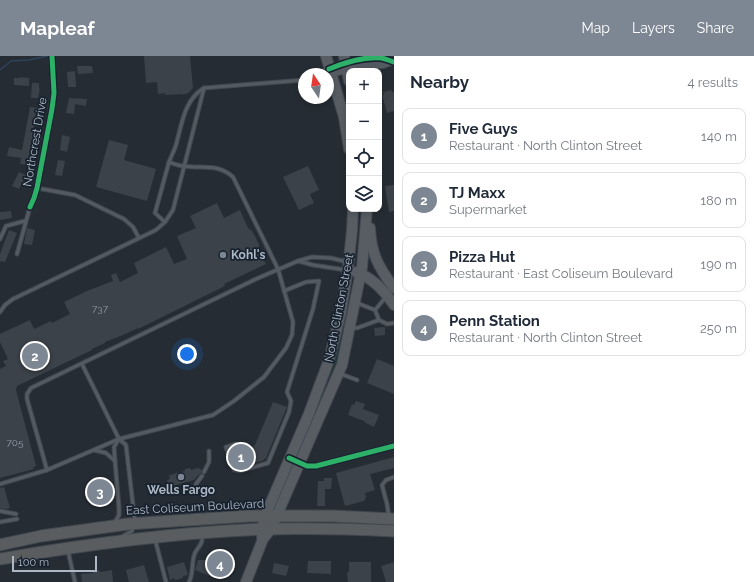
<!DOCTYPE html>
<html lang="en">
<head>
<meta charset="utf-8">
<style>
  :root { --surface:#fff; --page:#f6f6f7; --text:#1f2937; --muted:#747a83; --line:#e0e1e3; --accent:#7d8793 }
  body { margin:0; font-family:Raleway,sans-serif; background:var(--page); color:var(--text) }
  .controls { position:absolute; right:12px; top:12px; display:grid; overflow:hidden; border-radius:8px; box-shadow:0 2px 6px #0003 }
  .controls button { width:36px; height:36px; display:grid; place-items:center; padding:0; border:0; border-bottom:1px solid var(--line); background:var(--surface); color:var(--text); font:20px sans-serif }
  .compass { position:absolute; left:298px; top:12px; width:36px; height:36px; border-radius:50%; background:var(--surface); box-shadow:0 2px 6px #0003; rotate:347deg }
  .scale { position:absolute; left:12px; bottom:10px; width:85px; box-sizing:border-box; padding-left:4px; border:2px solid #adb8c6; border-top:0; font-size:11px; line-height:14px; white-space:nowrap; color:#adb8c6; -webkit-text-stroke:3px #18222e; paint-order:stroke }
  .you { position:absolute; left:187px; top:298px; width:14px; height:14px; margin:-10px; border:3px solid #fff; border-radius:50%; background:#1a73e8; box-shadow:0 0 0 6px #1a73e833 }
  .badge { display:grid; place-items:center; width:26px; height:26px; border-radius:50%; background:var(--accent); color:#fff; font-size:13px; font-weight:700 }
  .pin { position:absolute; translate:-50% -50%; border:2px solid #fff; box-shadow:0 1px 4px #0006 }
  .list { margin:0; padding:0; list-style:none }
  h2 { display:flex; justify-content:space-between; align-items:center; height:52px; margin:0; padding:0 16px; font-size:17px }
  h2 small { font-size:13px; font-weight:400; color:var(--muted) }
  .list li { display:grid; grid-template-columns:26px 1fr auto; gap:12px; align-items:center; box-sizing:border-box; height:56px; margin:0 8px 8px; padding:0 8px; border:1px solid var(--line); border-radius:8px }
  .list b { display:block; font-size:15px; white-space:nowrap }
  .list p { margin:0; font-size:13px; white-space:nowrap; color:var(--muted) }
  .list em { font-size:13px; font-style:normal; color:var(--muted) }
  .icon { flex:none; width:22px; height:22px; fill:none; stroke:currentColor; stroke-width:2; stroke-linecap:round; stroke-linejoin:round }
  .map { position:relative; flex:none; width:394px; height:526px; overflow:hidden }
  header { display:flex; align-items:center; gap:24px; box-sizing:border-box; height:56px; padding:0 20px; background:var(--accent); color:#fff }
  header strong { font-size:19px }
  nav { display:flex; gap:22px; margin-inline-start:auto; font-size:14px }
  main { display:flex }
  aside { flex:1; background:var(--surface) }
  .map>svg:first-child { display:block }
  .green { fill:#223639 }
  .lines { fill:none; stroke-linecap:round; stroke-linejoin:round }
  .stream { stroke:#2e445c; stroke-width:1.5 }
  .building { fill:#3c4249 }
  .lane-casing { stroke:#42484e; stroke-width:5 }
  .street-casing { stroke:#42484e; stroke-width:8 }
  .primary-casing { stroke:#424850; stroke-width:12 }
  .highway-casing { stroke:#41484f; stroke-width:13 }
  .lane { stroke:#545a62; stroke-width:3 }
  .street { stroke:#545a62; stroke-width:6 }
  .primary { stroke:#575d63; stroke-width:10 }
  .highway { stroke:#5a5d60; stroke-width:11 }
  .cycleway-casing { stroke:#18222e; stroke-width:8 }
  .cycleway { stroke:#2db169; stroke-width:5 }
  .poi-dot { fill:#7d8793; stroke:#18222e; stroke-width:1.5 }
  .labels { text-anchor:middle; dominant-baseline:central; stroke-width:3.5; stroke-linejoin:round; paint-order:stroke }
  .number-label { font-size:10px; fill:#919aa7 }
  .street-label { font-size:12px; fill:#adb8c6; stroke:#18222e }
  .poi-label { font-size:12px; font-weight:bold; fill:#adb8c6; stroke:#18222e; text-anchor:start }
</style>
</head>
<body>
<header>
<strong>Mapleaf</strong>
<nav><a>Map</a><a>Layers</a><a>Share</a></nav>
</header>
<main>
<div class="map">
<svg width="394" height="526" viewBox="0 0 394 526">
  <rect width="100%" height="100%" fill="#252c33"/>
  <polygon class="green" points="348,246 341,296 336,312 310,372"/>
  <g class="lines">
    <polyline class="stream" points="0,14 11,5 29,4 47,0"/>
  </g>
  <g class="building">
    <polygon points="144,0 190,0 193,32 188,37 182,39 182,38 165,39 165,37 158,38 157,26 146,27"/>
    <polygon points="77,10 92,10 93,17 78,18"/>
    <polygon points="75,15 76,31 68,31 67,16"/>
    <polygon points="20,21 29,22 29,30 14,29 14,22 20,22"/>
    <polygon points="32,27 39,27 39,33 40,33 38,42 31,42"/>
    <polygon points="391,34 392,36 394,36 394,55 387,57 382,39 384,39 383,36"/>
    <polygon points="69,42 87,43 86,50 75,48 74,58 66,57"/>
    <polygon points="30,51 38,52 33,79 42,81 41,85 32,83 28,109 20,108 21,102 7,100 9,91 22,94"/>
    <polygon points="62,79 70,81 67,96 60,94"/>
    <polygon points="109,84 128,89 124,104 156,113 147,145 96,131"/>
    <polygon points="58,104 65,105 62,120 55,119"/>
    <polygon points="308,110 319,134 310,138 314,147 299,154 283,121"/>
    <polygon points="19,116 26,119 19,133 12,130"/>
    <polygon points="394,129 394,155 389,156 385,130"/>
    <polygon points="217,147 224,162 240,154 248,172 252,175 256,182 259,189 259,195 266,208 224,228 225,230 138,273 138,272 123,279 105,286 105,287 92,293 92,294 17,330 16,334 36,410 33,411 34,413 0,422 0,313 6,310 3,305 8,303 0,286 0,278 30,264 34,273 51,265 52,267 70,258 64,246 87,235 113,225 111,219 116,217 120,226 138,217 134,207 166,191 174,208 187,203 177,180 196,172 190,160"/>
    <polygon points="11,155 12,162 0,164 0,156"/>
    <polygon points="27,172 35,174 32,189 24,188"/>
    <polygon points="9,174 17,177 5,206 0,205 0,198"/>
    <polygon points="385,271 385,279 375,280 374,272"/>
    <polygon points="377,303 394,310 394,338 367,327"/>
    <polygon points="356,345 365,348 363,353 379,359 374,371 364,366 364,365 348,359 352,348 354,349"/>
    <polygon points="273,346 287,351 266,402 262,405 238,411 234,396 250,392 255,389"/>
    <polygon points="394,401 394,412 370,418 375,434 365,437 366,441 364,445 345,450 336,417"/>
    <polygon points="190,412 191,414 198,412 202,414 201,417 199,419 198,419 194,424 169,431 167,424 170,423 169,419 185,415 185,413"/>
    <polygon points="324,422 332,422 331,433 325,433 325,450 317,450 318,425 324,425"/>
    <polygon points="105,424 105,431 108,430 109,433 110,433 111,437 112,437 113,446 96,449 96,446 93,446 90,435 92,435 91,431 95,431 94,425"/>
    <polygon points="4,431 10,452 5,453 0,452 0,432"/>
    <polygon points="223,502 227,508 221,519 214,516 212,521 195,514 198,504 221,504"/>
    <polygon points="308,505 331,505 331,518 307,517"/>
    <polygon points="184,506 188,519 183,520 183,522 175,524 174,522 170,524 167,511"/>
    <polygon points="349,506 371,506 371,526 348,526 347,516 349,516"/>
    <polygon points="394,506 394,526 386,526 381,510"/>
    <polygon points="274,507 289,510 286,520 272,517"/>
    <polygon points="144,509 149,526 129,526 126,514"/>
    <polygon points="99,514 100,516 112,514 113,526 82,526 81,518 93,517 93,515"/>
  </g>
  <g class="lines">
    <defs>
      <g id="lane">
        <polyline points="314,18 328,13"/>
        <path d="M169,106C171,101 174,95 176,89C182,68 184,44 204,32"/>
        <polyline points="37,132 75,139 124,163 133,171 139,182"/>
        <polyline points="0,183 6,170 25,165"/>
        <polyline points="17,198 30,151"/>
        <polyline points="298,205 313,209 346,214"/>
        <polyline points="357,247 375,254 379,264 387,268 394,267"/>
        <polyline points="375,254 385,242"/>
        <polyline points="0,256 5,249 13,243 156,174 165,166 173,154 204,32 304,24"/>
        <polyline points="352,272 357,272 379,264"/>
        <polyline points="82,308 119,383 126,389 135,466"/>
        <polyline points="341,318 357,324"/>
        <polyline points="235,388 226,391 234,414 240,415 268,407 289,356 291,345 287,336 313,253 319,225 306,226 284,235"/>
        <polyline points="94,394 106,397 115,405 119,452 119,459 114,468"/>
        <polyline points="115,405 114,391 119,383"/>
        <polyline points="47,414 27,343 27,338 31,332 256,223 298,205 312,201 331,202 347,206"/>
        <polyline points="204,416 209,406 209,395"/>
        <path d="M0,428L47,414L119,383L213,359L234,345L264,321L286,292L292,279L293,266L278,213L233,121C218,107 202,113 184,110C179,110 174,108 169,106L155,157L165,166"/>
        <polyline points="196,428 202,420"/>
        <polyline points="0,455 16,458"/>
        <polyline points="389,461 387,448 382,429 386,424 394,421"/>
        <polyline points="0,466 17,463"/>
        <polyline points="123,480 132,475 133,471"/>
        <polyline points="155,483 166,526"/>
        <polyline points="68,495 75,526"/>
        <path d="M189,526C194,517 191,506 195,497C199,489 203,489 202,479"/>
      </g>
      <g id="street">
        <path d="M329,13C346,6 364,0 382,2C386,3 390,5 394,6"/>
        <polyline points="331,18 361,10 383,9 391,6"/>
        <polyline points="30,151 34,142 37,132 52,53 54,37 52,0"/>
        <polyline points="289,402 307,410 316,410 394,390"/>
      </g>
      <g id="primary">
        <polyline points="326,0 344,61 349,93"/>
        <polyline points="344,0 349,25"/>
        <path d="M370,172C371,198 379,212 394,232"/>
        <path d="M356,216C373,222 384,234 394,249"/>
        <polyline points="262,481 262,473 265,460 308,360 329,304 341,256 348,212 352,175 353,153"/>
        <polyline points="246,526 263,483 271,473 342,309 362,211 367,153"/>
      </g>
      <g id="highway">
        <polyline points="0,489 41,480 128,468 249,460 332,460 394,463"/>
        <path d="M0,503C88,488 177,476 266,473C309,472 351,473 394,475"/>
      </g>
    </defs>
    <use href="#lane" class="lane-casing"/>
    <use href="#street" class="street-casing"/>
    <use href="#primary" class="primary-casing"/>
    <use href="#highway" class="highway-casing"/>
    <use href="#lane" class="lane"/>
    <use href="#street" class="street"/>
    <use href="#primary" class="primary"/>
    <use href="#highway" class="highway"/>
    <defs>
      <g id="cycleway">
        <path d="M329,13C346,6 364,0 382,2C386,3 390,5 394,6"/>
        <polyline points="30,151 34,142 37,132 52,53 54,37 52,0"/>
        <polyline points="289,402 307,410 316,410 394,390"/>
      </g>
    </defs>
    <use href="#cycleway" class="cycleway-casing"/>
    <use href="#cycleway" class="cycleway"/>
  </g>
  <g class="poi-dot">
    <circle cx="223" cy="199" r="4"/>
    <circle cx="181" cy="421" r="4"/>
  </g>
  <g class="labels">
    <g class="number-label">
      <text x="100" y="252">737</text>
      <text x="15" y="386">705</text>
    </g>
    <g class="street-label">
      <text transform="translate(35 86) rotate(-80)">Northcrest Drive</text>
      <text transform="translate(339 252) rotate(-79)">North Clinton Street</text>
      <text transform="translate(195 451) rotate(-3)">East Coliseum Boulevard</text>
    </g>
    <g class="poi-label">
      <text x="231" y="199">Kohl's</text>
      <text x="181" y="434" text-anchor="middle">Wells Fargo</text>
    </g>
  </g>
</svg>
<div class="controls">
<button>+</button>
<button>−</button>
<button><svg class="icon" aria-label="locate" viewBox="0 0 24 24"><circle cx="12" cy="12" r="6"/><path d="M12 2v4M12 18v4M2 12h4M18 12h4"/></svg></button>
<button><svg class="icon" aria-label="layers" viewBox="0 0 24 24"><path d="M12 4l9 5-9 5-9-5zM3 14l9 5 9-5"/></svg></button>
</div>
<svg class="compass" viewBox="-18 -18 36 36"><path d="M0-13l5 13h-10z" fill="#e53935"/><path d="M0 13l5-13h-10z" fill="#747a83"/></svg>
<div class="scale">100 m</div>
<div class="you"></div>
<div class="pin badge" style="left:241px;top:401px">1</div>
<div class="pin badge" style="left:35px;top:300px">2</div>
<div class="pin badge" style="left:100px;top:436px">3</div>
<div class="pin badge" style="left:220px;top:508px">4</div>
</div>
<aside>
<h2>Nearby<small>4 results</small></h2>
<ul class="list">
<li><span class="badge">1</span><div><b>Five Guys</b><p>Restaurant · North Clinton Street</p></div><em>140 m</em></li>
<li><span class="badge">2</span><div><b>TJ Maxx</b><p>Supermarket</p></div><em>180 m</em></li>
<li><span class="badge">3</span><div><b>Pizza Hut</b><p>Restaurant · East Coliseum Boulevard</p></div><em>190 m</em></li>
<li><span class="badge">4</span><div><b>Penn Station</b><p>Restaurant · North Clinton Street</p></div><em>250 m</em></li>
</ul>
</aside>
</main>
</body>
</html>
